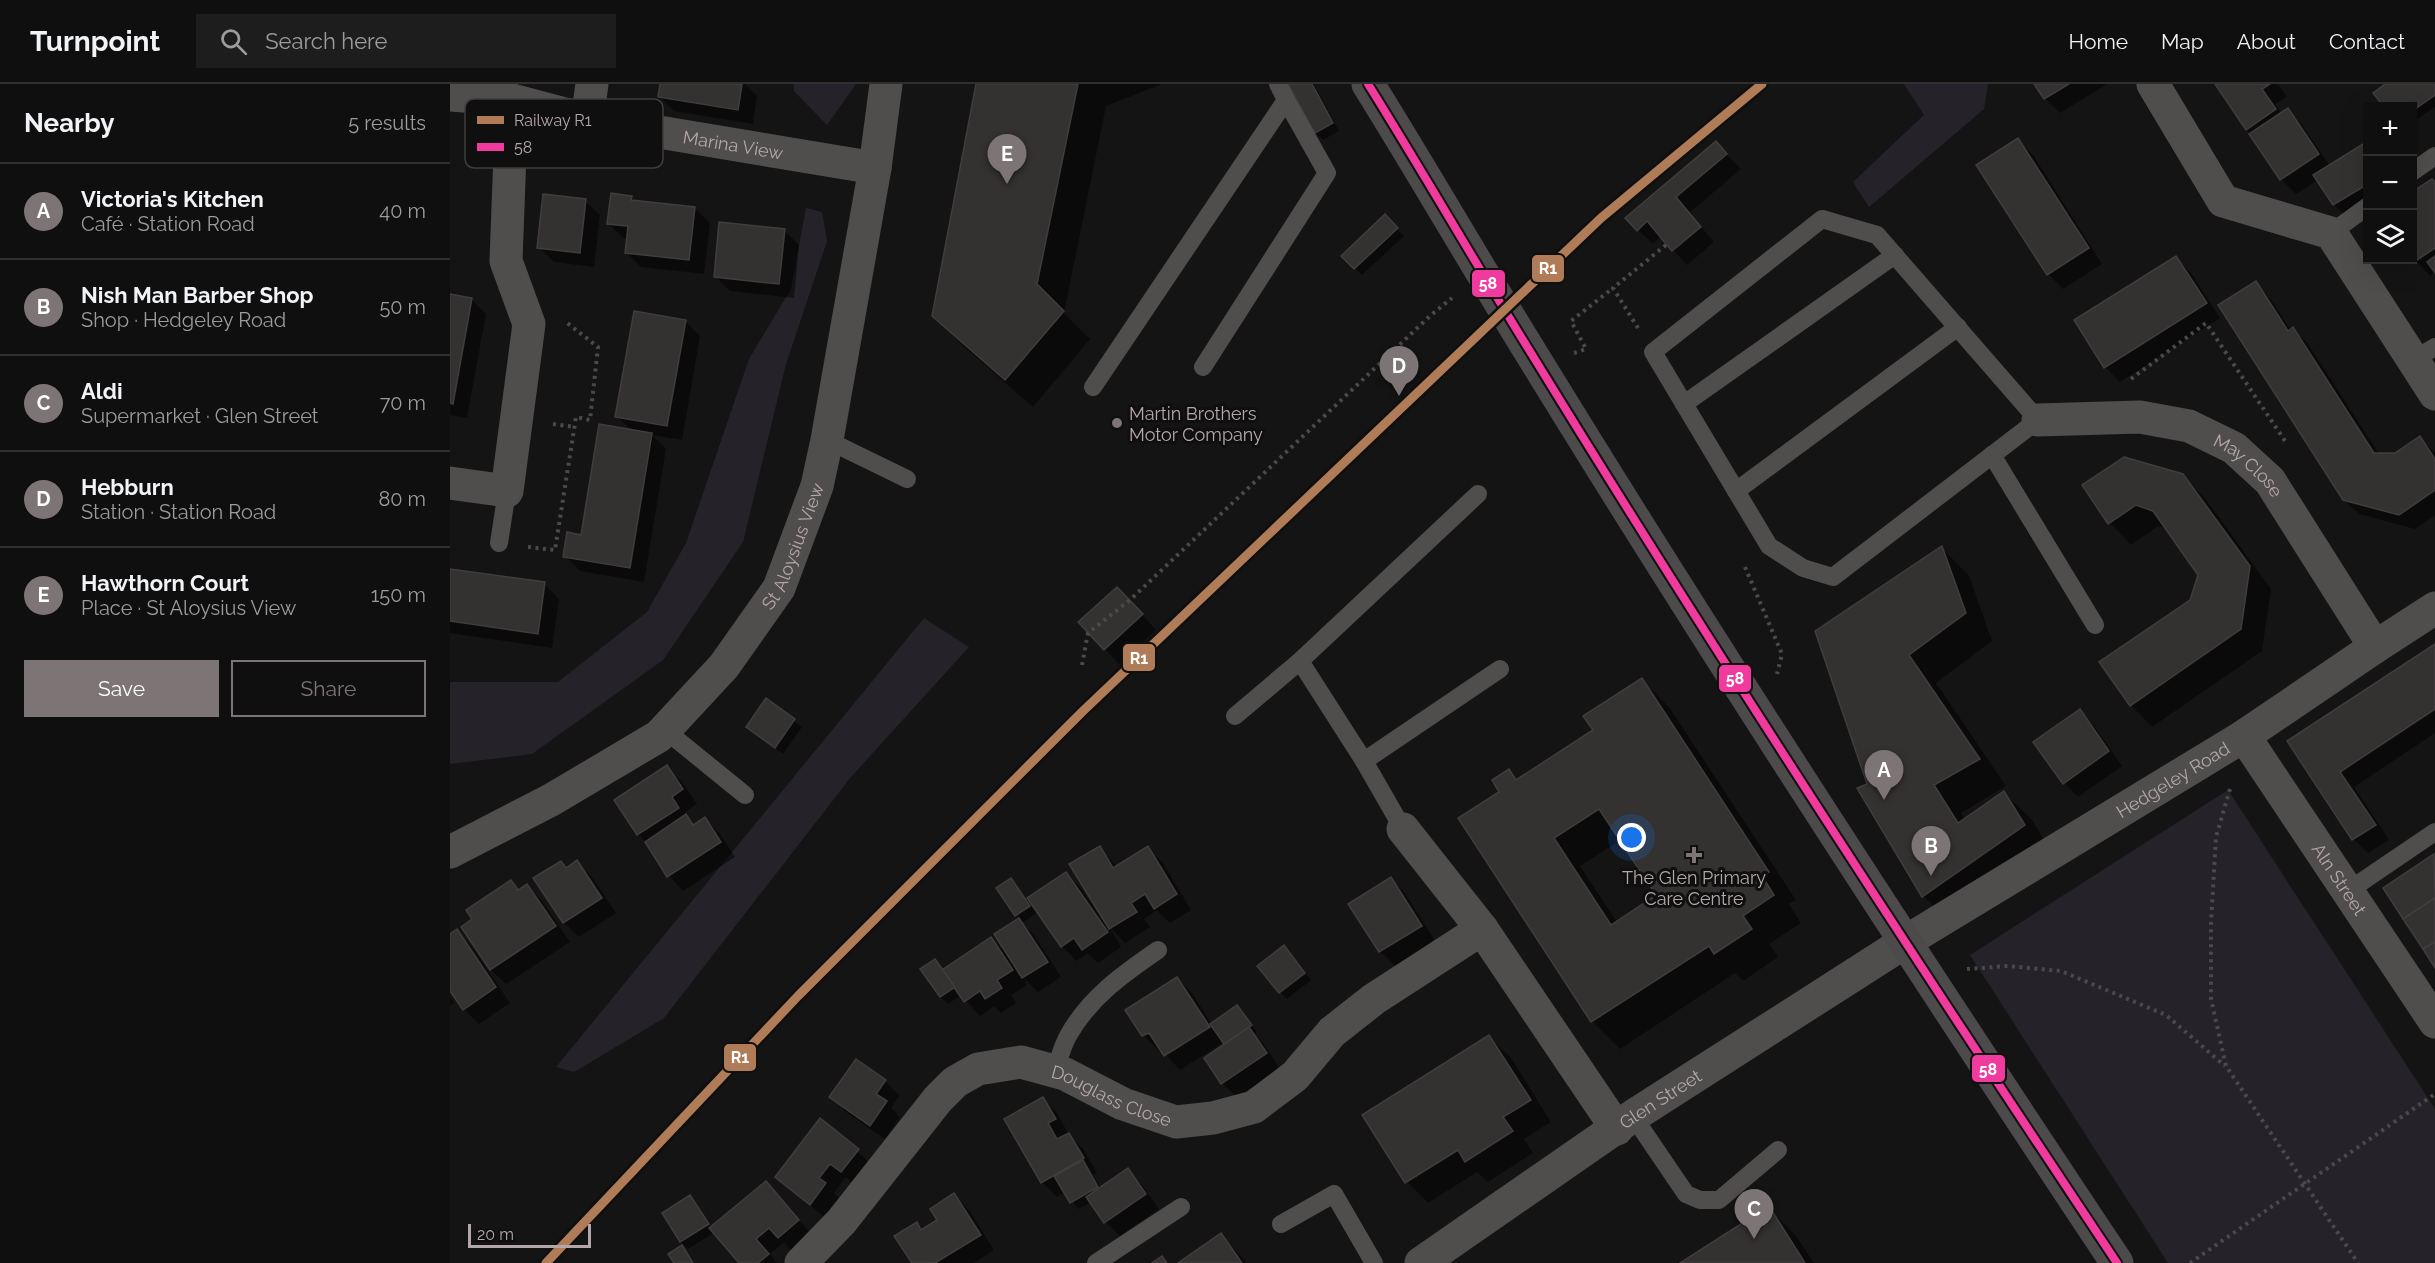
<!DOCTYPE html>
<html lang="en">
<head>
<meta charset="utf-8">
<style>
  :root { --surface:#100f0f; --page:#1e1d1d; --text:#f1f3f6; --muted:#9c9c9e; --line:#302f2f; --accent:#7c7475 }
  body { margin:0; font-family:Raleway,sans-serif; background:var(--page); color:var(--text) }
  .controls { position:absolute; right:18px; top:18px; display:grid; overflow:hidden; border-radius:0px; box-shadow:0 6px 24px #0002 }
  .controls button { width:54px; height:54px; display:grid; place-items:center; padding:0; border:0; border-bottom:2px solid var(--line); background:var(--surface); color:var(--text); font:30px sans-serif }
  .scale { position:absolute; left:18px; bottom:15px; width:123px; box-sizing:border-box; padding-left:6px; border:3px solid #b4a7a9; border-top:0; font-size:16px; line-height:21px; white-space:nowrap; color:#b4a7a9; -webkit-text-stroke:4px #100f0f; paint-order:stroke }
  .you { position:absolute; left:1182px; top:754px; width:21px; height:21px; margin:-15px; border:4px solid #fff; border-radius:50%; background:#1a73e8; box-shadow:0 0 0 9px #1a73e833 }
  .badge { display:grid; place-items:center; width:39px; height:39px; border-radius:50%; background:var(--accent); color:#fff; font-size:20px; font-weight:700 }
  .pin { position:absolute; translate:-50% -50px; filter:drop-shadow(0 2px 3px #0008) }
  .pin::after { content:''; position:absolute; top:32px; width:21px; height:18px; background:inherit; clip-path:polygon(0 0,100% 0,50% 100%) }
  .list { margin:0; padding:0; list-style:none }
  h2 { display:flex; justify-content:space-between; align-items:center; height:78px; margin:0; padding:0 24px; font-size:26px }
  h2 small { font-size:20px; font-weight:400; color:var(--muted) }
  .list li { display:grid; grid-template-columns:39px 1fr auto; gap:18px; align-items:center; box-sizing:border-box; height:96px; padding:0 24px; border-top:2px solid var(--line) }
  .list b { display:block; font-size:22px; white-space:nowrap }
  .list p { margin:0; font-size:20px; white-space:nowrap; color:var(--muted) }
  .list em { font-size:20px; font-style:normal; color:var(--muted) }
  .actions { display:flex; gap:12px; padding:18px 24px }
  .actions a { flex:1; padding:14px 0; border:2px solid var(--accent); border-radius:0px; text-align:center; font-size:21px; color:var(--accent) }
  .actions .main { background:var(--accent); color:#fff }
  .icon { flex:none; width:33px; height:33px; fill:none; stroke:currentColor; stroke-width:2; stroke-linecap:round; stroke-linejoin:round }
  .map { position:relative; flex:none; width:1985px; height:1179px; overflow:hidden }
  header { display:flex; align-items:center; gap:36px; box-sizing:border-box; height:84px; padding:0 30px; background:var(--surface); border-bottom:2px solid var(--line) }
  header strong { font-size:28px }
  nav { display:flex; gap:33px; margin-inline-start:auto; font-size:21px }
  .search { width:420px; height:54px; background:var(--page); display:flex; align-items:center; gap:15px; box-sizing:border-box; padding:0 21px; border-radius:0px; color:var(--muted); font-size:22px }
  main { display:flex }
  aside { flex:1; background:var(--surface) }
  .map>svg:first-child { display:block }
  .green { fill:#252329 }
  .shadow { fill:#0007; fill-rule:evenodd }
  .building { fill:#343131; stroke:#413d3e; stroke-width:1.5; fill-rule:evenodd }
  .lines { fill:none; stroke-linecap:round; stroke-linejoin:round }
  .path { stroke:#4b4949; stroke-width:4; stroke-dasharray:3 4.5; stroke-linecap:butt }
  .service { stroke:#504d4d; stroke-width:18 }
  .minor { stroke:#504d4d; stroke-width:33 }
  .secondary { stroke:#4c4a4a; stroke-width:33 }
  .bus-1-casing { stroke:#100f0f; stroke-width:12 }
  .bus-1 { stroke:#f13a9d; stroke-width:8 }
  .rail-1-casing { stroke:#100f0f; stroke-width:14 }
  .rail-1 { stroke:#b07c57; stroke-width:9 }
  .poi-dot { fill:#7c7475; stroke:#100f0f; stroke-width:2 }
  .labels { text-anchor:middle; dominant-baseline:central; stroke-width:6; stroke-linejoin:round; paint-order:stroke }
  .street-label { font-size:18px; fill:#b4a7a9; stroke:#100f0f }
  .poi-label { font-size:18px; fill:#b4a7a9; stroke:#100f0f; text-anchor:start }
  .key { fill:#100f0f; stroke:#413d3d; stroke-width:1.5 }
  .key-label { font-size:16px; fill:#b4a7a9 }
  .line-badge { stroke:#100f0f; stroke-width:2 }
  .badge-label { font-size:16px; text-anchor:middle; font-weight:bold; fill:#fff }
</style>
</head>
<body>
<header>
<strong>Turnpoint</strong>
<div class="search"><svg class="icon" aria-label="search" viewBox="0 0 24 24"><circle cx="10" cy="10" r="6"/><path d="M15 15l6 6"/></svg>Search here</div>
<nav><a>Home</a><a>Map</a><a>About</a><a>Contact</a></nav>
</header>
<main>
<aside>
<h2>Nearby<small>5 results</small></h2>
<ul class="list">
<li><span class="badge">A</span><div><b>Victoria's Kitchen</b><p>Café · Station Road</p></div><em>40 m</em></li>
<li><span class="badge">B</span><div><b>Nish Man Barber Shop</b><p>Shop · Hedgeley Road</p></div><em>50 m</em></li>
<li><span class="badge">C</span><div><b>Aldi</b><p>Supermarket · Glen Street</p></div><em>70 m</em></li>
<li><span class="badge">D</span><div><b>Hebburn</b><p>Station · Station Road</p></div><em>80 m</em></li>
<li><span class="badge">E</span><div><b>Hawthorn Court</b><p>Place · St Aloysius View</p></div><em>150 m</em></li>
</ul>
<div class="actions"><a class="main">Save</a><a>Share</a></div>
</aside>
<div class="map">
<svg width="1985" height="1179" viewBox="0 0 1985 1179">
  <rect width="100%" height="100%" fill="#151414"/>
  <g class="green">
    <polygon points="344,0 406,0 377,41 344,7"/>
    <polygon points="1454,0 1538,0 1534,25 1419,123 1403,98 1474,31"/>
    <polygon points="356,124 372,128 377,157 336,280 293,458 213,576 82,670 0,680 0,598 108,598 197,528 236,459 299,275 341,205"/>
    <polygon points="474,534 519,563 401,693 214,934 124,988 106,983"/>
    <polygon points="1778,706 1985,1025 1985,1179 1718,1179 1520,871"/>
  </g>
  <g class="shadow">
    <polygon points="211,0 295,0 307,12 303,40 224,27 209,12"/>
    <polygon points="528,0 712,0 656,22 614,229 640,255 583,323 511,260 484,232"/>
    <polygon points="840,0 864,0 889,47 873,56 866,49"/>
    <polygon points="1586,0 1657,0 1610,29 1595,14"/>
    <polygon points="1766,0 1828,0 1837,13 1825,20 1832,30 1838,26 1852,41 1880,82 1918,67 1918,124 1899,135 1884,121 1868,96 1846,110 1831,95"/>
    <polygon points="1938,0 1985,0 1985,23 1962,38 1962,22 1935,22 1925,9"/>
    <polygon points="1568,56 1583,71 1652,180 1613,205 1598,190"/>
    <polygon points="1266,59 1291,85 1239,129 1264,158 1237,181 1211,152 1203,160 1188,146"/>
    <polygon points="1985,99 1985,188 1980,192 1962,173 1962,146 1964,145 1962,142 1962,109"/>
    <polygon points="181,113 186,118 245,124 260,139 254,190 191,183 176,168 178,155 174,155 159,140"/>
    <polygon points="135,117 150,131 144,183 104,178 89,163"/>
    <polygon points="935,132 954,152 912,191 893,172"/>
    <polygon points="334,146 349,161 344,214 280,207 265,192"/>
    <polygon points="1726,174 1741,189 1770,234 1670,298 1655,283 1626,237"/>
    <polygon points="1806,199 1820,214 1841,246 1843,245 1858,260 1929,370 1946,370 1970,354 1985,369 1985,431 1965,445 1909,430 1894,415"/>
    <polygon points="0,212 21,215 36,230 17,334 0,331"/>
    <polygon points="236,238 250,252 232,356 202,351 216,365 194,498 130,487 115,472 132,453 182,347 167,332"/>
    <polygon points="1732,391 1754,413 1821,505 1812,567 1702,643 1681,621 1741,517 1750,491 1718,445 1708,442 1681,461 1660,439 1634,402"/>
    <polygon points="1492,464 1519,492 1542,557 1486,599 1556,702 1511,729 1515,736 1554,709 1582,736 1602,769 1501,839 1473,812 1419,700"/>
    <polygon points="0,487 94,500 109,515 102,564 0,549"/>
    <polygon points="682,519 706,546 669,580 655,565"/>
    <polygon points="1985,561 1985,649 1904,703 1939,756 1918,769 1903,755 1839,657"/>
    <path d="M1192,596L1219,623L1346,816L1339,820L1351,839L1319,860L1328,873L1293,897L1285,889L1170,965L1142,937L1010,735L1051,708L1059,687L1068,697L1145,647ZM1171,756L1208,812L1167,838L1130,782Z"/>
    <polygon points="316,616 352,643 333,670 298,642"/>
    <polygon points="1629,627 1644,642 1672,682 1628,713 1614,699"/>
    <polygon points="217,683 232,698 247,720 235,728 242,738 245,742 255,735 270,750 285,773 233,807 219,792 197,759 188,750"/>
    <polygon points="650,764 667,783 698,764 713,779 741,826 720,839 707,826 694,835 700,843 675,859 659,842 671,863 648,879 638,869 626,877 612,862 588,828 572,839 584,851 611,893 588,908 573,893 577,901 561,911 566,919 551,929 544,922 530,932 511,911 498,920 491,913 473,885 485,877 496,893 540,855 560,872 546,851 570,835 548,804 561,796 577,816 616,790 631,804 652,836 654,834"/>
    <polygon points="1984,772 1985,773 1985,881 1935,804"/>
    <polygon points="127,778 142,793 166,829 129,853 114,839 86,795 117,785"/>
    <polygon points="941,795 955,809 985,857 945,882 930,867 900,820"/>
    <polygon points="60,798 69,807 77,802 92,817 120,858 56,900 41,886 13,843 24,835"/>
    <polygon points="7,847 21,862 60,919 29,940 14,925 0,904 0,852"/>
    <polygon points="834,863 861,896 837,915 830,908"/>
    <polygon points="727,894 742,909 762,941 787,923 807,948 805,950 813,959 830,985 787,1013 772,999 780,957 779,955 730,986 711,965 708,966 693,951 677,926"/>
    <polygon points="0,912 4,919 0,922"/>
    <polygon points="1039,953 1061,974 1101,1038 1074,1055 1083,1069 1038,1098 1027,1088 978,1119 957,1098"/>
    <polygon points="435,997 449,1012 441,1024 450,1033 435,1055 396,1028 381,1013"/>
    <polygon points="593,1015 607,1029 619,1051 633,1065 647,1089 643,1091 651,1104 678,1086 692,1101 709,1125 670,1152 655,1138 641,1118 628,1125 615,1108 607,1113 592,1098"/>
    <polygon points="370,1037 423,1081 406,1102 396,1093 384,1109 390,1115 375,1134 327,1093"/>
    <polygon points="316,1099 363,1152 343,1168 334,1158 320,1170 327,1179 291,1179 265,1148 238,1165 231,1158 214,1129 240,1113 247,1120 262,1144"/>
    <polygon points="504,1111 519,1126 544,1166 524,1179 463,1179 467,1140 473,1147 489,1136"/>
    <polygon points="1319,1124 1346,1152 1364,1179 1233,1179"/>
    <polygon points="771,1151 797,1179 731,1179"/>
  </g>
  <g class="building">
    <polygon points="210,0 292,0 288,26 208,13"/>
    <polygon points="526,0 628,0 587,200 614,227 555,296 482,232"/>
    <polygon points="838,0 862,0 883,39 865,49"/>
    <polygon points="1584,0 1619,0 1594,15"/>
    <polygon points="1765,0 1820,0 1812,5 1826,25 1796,46"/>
    <polygon points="1935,0 1985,0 1985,11 1962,27 1962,22 1933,22 1923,9"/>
    <polygon points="1838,24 1869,70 1830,96 1799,50"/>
    <polygon points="1568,54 1639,164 1597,191 1526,81"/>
    <polygon points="1266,57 1277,70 1226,113 1251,143 1222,167 1197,137 1187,147 1175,134"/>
    <polygon points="1913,60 1918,68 1918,100 1883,121 1863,91"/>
    <polygon points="1982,95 1985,98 1985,164 1964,178 1962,108"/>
    <polygon points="161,109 182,112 181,116 245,123 239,176 175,169 178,142 157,140"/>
    <polygon points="93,110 136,115 130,169 87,164"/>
    <polygon points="935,130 948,144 904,185 891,172"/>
    <polygon points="269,138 335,145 329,200 264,193"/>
    <polygon points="1726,172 1757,219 1654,284 1624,236"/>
    <polygon points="1985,172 1985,189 1977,178"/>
    <polygon points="1806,197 1838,247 1843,243 1924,369 1945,369 1970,352 1985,375 1985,406 1949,431 1893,416 1768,221"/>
    <polygon points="0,210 22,214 3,320 0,319"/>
    <polygon points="184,227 236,236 217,342 165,333"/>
    <polygon points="149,340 202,349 180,484 113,473 117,448 131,451"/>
    <polygon points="1674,373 1733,390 1800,482 1791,545 1680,622 1649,578 1740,516 1748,491 1703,427 1686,421 1658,440 1632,401"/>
    <polygon points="1492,462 1516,529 1459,571 1530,675 1484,701 1508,739 1554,707 1575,741 1472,813 1407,704 1417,700 1365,547"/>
    <polygon points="0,485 95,498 88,550 0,537"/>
    <polygon points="667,503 693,530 654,566 628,538"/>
    <polygon points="1985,560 1985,625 1890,688 1926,741 1902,756 1837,657"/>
    <path d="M1192,594L1319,788L1312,792L1324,811L1293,832L1302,845L1264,870L1259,862L1141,938L1008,734L1049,708L1042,696L1059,685L1066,696L1143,646L1133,632ZM1149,725L1206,811L1161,841L1104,754Z"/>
    <polygon points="316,614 345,635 325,664 296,643"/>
    <polygon points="1630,625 1659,667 1613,700 1583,658"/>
    <polygon points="217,681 233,705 222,713 229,724 187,751 164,716"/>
    <polygon points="236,730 243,741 255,733 271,758 217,793 195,758"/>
    <polygon points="650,762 663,784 698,762 727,810 704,825 695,810 681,819 687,828 659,845 619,780"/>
    <polygon points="1984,770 1985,814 1953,835 1933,804"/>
    <polygon points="127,776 152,814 113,839 83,794 111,777 116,784"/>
    <polygon points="616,788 658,848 632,866 624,854 611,863 577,814"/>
    <polygon points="941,793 972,842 929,868 898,820"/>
    <polygon points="561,794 580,822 565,832 546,804"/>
    <polygon points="61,796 68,806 77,800 106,842 40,886 11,843 22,835 16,826"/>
    <polygon points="1985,814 1985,858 1973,865 1953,835"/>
    <polygon points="569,834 598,878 572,894 544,850"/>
    <polygon points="7,845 46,903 13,926 0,907 0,850"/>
    <polygon points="541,853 563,886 547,896 552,904 535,915 530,907 514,918 492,886"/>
    <polygon points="1985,858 1985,884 1973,865"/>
    <polygon points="834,861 855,889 829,909 807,882"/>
    <polygon points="485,875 505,903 490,913 470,885"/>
    <polygon points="727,893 760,943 714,972 699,949 692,952 675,926"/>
    <polygon points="787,921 802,941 774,960 760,940"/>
    <polygon points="799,943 817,969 771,1000 754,974"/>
    <polygon points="1039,951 1081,1016 1053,1033 1063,1047 1015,1078 1008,1066 955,1099 912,1031"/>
    <polygon points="406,975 436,996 426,1010 437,1017 420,1042 379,1013"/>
    <polygon points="593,1013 606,1035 598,1039 607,1055 619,1049 634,1074 591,1099 554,1035"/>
    <polygon points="370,1034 409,1065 391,1088 380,1080 369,1094 376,1099 360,1121 325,1093"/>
    <polygon points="633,1076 648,1103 620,1119 604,1092"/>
    <polygon points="678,1084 696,1110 654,1139 636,1113"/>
    <polygon points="316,1097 349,1136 328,1154 319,1144 306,1155 319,1170 308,1179 289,1179 259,1144"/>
    <polygon points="504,1109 531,1151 485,1179 462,1179 444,1152 467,1138 471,1146 487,1136 480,1125"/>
    <polygon points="240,1111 259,1140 230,1158 212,1129"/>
    <polygon points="1319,1122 1355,1179 1230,1179 1305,1131"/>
    <polygon points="771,1149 792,1179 728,1179"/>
    <polygon points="232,1161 243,1179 224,1179 218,1170"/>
    <polygon points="712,1172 717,1179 702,1179"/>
  </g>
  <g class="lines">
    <g class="path">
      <polyline points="1188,244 1163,204 1216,161"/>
      <polyline points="1124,269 1136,265 1121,237 1163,204"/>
      <polyline points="1681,295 1756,239 1835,357"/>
      <polyline points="103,340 125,343"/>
      <polyline points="78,463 105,466 126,333 140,336 148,263 116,238"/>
      <polyline points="1295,483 1332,570 1327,590"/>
      <polyline points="632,581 638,549 680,516 981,231 1002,214"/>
      <polyline points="1780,705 1766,753 1761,839 1761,915 1776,982 1908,1179"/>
      <polyline points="1517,885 1558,882 1611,887 1716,931 1775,982"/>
      <polyline points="1740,1179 1985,1010"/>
    </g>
    <g class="service">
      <polyline points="1962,88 1985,72"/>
      <polygon points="1372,135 1427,151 1588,336 1383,493 1353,484 1319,462 1203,268"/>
      <polyline points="1881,149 1918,122"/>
      <polyline points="1963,276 1985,263"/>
      <polyline points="753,283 877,89 836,16"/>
      <polyline points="643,303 836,16 828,0"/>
      <polyline points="1234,320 1445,171"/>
      <polyline points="377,356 457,395"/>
      <polyline points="1542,371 1645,541"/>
      <polyline points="1286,407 1508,243"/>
      <polyline points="49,459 57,407"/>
      <polyline points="850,577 914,677 953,745"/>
      <polyline points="785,632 850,577 1028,410"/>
      <polyline points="215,646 295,711"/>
      <polyline points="914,677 1050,585"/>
      <polyline points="1898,807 1985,748"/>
      <path d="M605,987C609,975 612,963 618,952C639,914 673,890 708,866"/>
      <polyline points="1183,1032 1236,1110 1250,1116 1269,1116 1328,1066"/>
      <polyline points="831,1140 884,1110 924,1179"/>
      <polyline points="646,1179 731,1123"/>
    </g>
    <g class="minor">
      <polyline points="1703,0 1773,117 1881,149 1985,310"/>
      <path id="s1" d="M0,11L62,16L137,36L425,84"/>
      <polyline points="137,36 142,0"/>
      <path id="s2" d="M1588,336L1690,333L1739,342L1784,364L1820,397L1925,563"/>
      <polyline points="0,399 57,407 79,240 56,177 62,16"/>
      <path id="s3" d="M1794,652L1985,938"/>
      <polyline points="953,745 1032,845 1167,1045"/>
      <path id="s4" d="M0,768L101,716L209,652L274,582L329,504L367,402L377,356L425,84L436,0"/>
      <path id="s5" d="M351,1179L391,1138L488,1015L505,998L528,985L571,978L615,990L673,1020L726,1038L763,1034L804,1023L845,992L882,948L924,915L1032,845"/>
      <path id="s6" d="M971,1179L1183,1032L1455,858L1794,652L1925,563L1985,524"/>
    </g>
    <path class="secondary" d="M918,0C976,93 1031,189 1089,282C1275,585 1470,883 1667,1179"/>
    <defs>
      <path id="bus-1" d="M918,0C976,93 1031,189 1089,282C1275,585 1470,883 1667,1179"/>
    </defs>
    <use href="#bus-1" class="bus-1-casing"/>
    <use href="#bus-1" class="bus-1"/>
    <defs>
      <polyline id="rail-1" points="96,1179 348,912 632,628 1151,134 1312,0"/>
    </defs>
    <use href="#rail-1" class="rail-1-casing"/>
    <use href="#rail-1" class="rail-1"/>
  </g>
  <g class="poi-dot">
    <circle cx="667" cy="339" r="6"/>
    <path d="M1241 762h6v6h6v6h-6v6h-6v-6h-6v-6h6z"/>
  </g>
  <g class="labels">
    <g class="street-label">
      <text stroke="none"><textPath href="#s1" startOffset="288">Marina View</textPath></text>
      <text stroke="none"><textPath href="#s2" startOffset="224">May Close</textPath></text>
      <text stroke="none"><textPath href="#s4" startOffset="474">St Aloysius View</textPath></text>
      <text stroke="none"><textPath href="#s6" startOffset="894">Hedgeley Road</textPath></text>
      <text stroke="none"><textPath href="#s3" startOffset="172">Aln Street</textPath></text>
      <text stroke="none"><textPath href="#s5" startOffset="405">Douglass Close</textPath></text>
      <text stroke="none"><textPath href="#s6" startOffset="290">Glen Street</textPath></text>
    </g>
    <g class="poi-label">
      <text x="679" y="329">Martin Brothers<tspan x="679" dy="21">Motor Company</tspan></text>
      <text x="1244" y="793" text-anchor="middle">The Glen Primary<tspan x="1244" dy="21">Care Centre</tspan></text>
    </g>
  </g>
  <rect x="15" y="15" width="198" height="69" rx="9" class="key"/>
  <rect x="27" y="32" width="27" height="8" fill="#b07c57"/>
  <rect x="27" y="59" width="27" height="8" fill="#f13a9d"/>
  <g class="key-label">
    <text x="64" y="42">Railway R1</text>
    <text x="64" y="69">58</text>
  </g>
  <g class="line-badge">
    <rect x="1081" y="170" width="34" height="29" rx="6" fill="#b07c57"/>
    <rect x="1021" y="185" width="35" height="29" rx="6" fill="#f13a9d"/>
    <rect x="672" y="559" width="34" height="29" rx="6" fill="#b07c57"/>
    <rect x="1268" y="580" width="34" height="29" rx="6" fill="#f13a9d"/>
    <rect x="273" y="959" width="34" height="29" rx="6" fill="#b07c57"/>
    <rect x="1521" y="970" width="35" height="29" rx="6" fill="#f13a9d"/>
  </g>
  <g class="badge-label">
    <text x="1098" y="190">R1</text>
    <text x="1038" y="205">58</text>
    <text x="689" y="580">R1</text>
    <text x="1285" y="600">58</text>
    <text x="290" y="979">R1</text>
    <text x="1538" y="991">58</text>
  </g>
</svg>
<div class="controls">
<button>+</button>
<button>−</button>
<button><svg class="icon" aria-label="layers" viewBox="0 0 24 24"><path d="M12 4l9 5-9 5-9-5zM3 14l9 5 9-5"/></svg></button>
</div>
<div class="scale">20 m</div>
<div class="you"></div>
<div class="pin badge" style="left:1434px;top:716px">A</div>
<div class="pin badge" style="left:1481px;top:792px">B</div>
<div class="pin badge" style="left:1304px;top:1155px">C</div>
<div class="pin badge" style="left:949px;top:312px">D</div>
<div class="pin badge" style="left:557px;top:100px">E</div>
</div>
</main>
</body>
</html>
